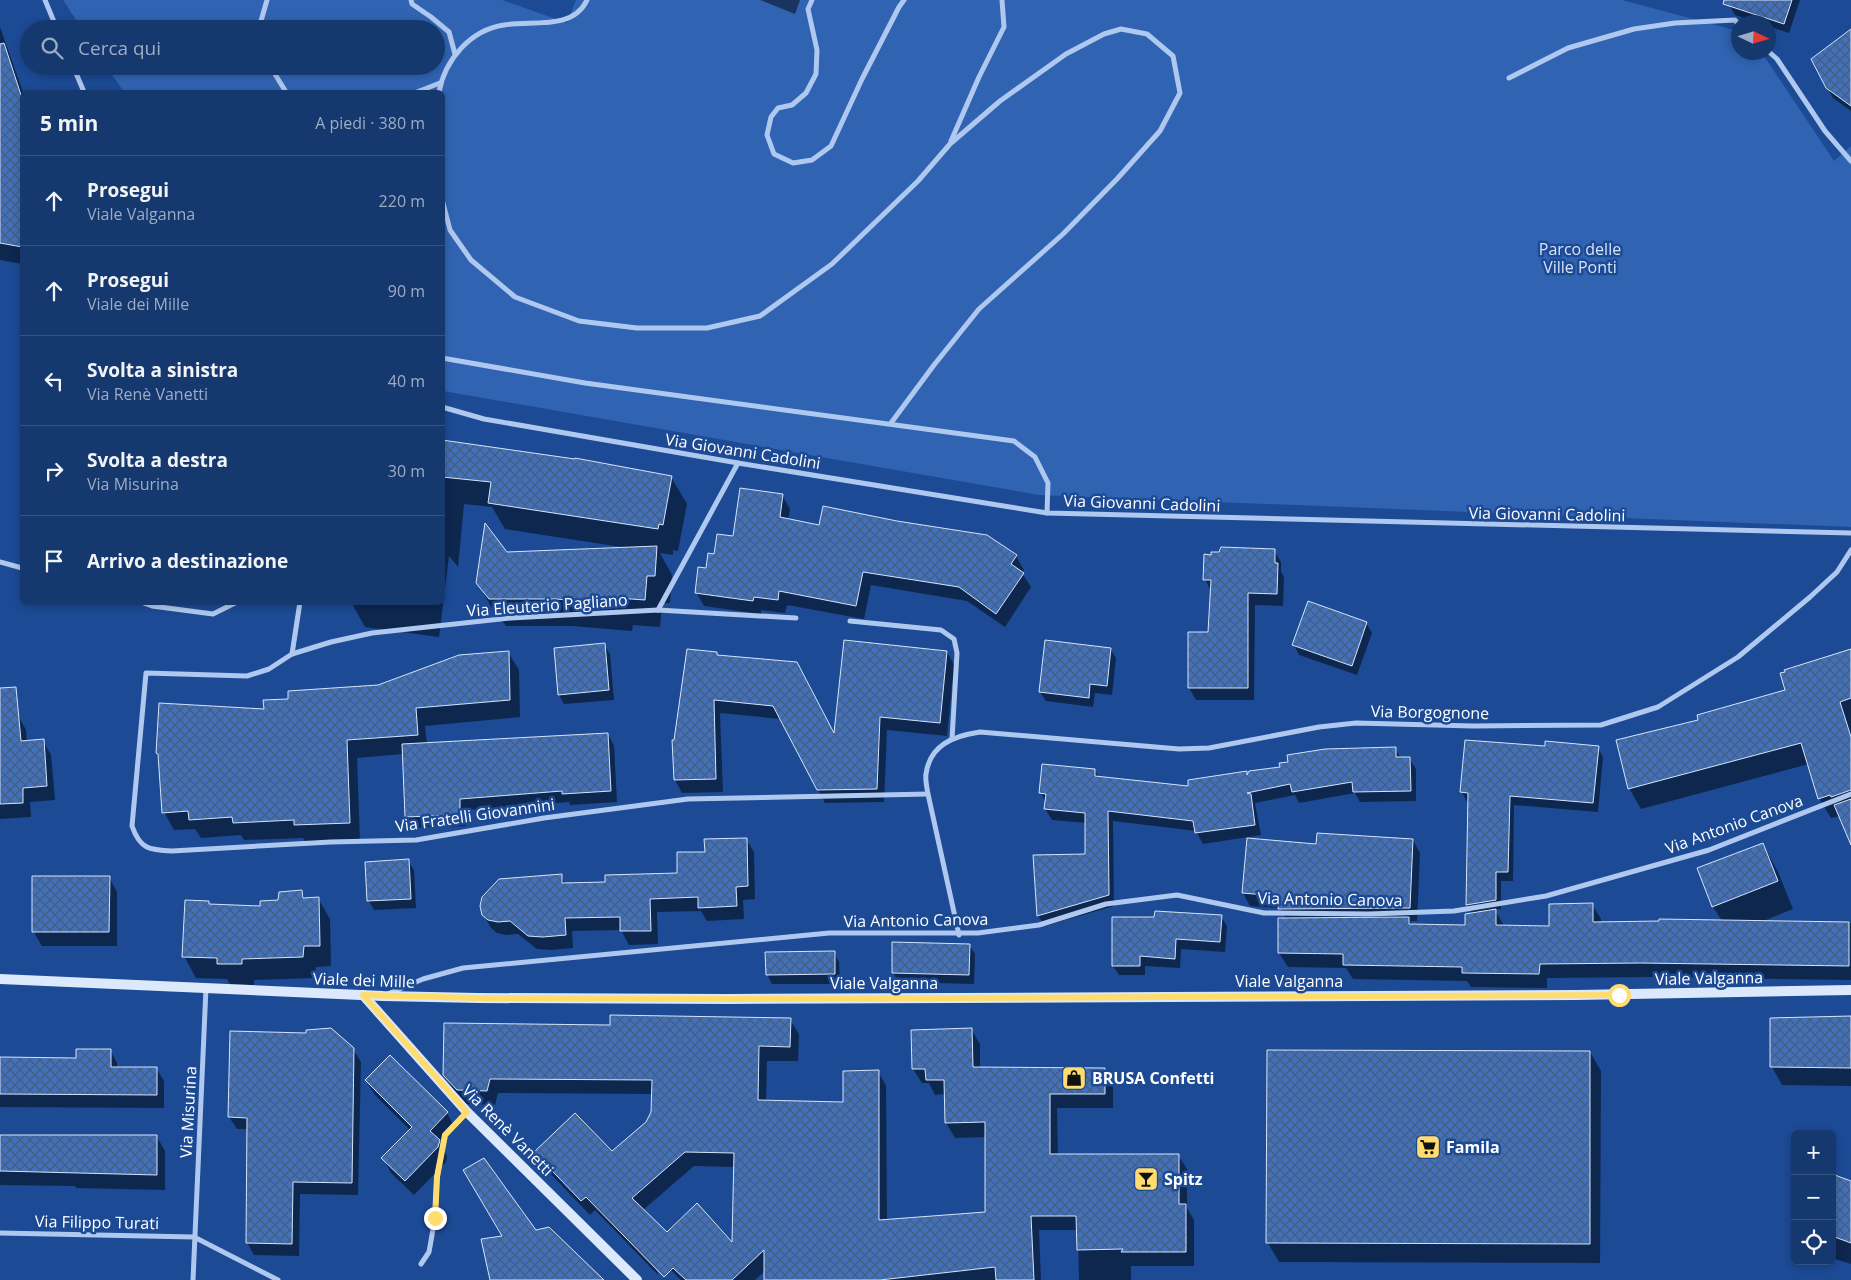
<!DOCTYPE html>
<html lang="it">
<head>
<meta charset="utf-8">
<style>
  :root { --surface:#15386f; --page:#224377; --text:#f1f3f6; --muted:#9dacc3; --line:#345282 }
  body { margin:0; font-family:"Open Sans",sans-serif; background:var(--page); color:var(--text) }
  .controls { position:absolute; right:15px; bottom:15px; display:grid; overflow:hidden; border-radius:8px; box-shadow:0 2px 8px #0003 }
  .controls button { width:45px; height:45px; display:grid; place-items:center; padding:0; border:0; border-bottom:1px solid var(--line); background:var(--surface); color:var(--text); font:25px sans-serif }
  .compass { position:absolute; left:1731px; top:15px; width:45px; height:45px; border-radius:50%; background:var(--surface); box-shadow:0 2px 8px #0003; rotate:94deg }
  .stop { position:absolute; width:15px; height:15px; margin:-11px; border:4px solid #ffdc6d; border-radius:50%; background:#fff }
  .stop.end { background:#ffdc6d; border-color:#fff; box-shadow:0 1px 5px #0008 }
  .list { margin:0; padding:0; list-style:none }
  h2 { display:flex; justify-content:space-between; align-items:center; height:65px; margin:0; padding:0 20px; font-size:21px }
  h2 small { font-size:16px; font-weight:400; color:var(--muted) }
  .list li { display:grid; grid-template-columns:32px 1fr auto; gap:15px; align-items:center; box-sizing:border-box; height:90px; padding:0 20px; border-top:1px solid var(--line) }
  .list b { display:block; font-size:19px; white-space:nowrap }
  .list p { margin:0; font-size:16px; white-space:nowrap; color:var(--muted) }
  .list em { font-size:16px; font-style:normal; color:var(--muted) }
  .icon { flex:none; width:28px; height:28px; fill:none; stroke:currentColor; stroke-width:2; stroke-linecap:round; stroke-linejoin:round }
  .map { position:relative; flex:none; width:1851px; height:1280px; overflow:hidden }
  .search { position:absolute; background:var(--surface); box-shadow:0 2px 8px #0003; left:20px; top:20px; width:425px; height:55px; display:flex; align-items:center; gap:12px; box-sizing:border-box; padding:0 18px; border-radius:28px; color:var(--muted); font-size:19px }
  .panel { position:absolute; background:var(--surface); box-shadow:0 2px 8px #0003; left:20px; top:90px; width:425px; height:515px; border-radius:8px }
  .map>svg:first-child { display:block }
  .green { fill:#3063b2 }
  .shadow { fill:#0007; fill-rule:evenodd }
  .building { fill:url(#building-cross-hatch); stroke:#d5e4fb; fill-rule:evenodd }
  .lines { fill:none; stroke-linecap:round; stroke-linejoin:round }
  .street { stroke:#afc8ef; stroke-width:5 }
  .secondary { stroke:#dce8fb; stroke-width:10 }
  .route { stroke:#ffdc6d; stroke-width:6 }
  .labels { text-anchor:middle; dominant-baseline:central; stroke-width:5; stroke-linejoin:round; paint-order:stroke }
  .park-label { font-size:16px; fill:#d5e4fb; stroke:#1c4a94 }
  .street-label { font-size:16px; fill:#fff; stroke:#1c4a94 }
  .poi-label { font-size:16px; font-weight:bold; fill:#fff; stroke:#1c4a94; text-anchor:start }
</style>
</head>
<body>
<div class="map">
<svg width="1851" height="1280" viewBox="0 0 1851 1280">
  <defs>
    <pattern id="building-cross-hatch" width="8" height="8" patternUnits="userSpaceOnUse" patternTransform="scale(1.25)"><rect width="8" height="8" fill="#4171ba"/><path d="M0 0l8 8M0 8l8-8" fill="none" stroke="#475d7e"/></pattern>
  </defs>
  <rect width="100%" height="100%" fill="#1c4a94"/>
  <polygon class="green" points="63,0 502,0 567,23 576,0 1622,0 1738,31 1738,52 1762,53 1834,161 1851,146 1851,527 1039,495 443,391 442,92 124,92 106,66 436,66 436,29 82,29"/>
  <g class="shadow">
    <polygon points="760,0 800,0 795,14"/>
    <polygon points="1731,0 1800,0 1789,33 1768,26 1768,22 1757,22 1735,15 1729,5"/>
    <polygon points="0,27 23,92 22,264 0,260"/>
    <polygon points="1851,40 1851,111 1833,98 1827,88"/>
    <polygon points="442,441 576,460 671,477 687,504 678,551 673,550 673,555 660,553 672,575 670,603 662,603 660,627 633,625 632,631 572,626 506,626 493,610 477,582 506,553 621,549 621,547 505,529 492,507 464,504 458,567 449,556 439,637 365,627 351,602 442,602"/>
    <polygon points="782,495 790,509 788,520 1016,556 1024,570 1022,573 1031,587 1005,627 967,601 871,585 864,619 787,605 785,613 761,610 761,614 704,606 696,592 715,556"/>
    <polygon points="1274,550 1281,562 1281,571 1284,577 1283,606 1255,605 1254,700 1196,700 1189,688 1209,633 1211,591 1205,579"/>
    <polygon points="1366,623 1372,633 1357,675 1299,655 1294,645"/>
    <polygon points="604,645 610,654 614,700 564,704 559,695"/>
    <polygon points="1110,649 1116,658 1112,695 1095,693 1093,707 1046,701 1040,692"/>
    <polygon points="1851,650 1851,842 1840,816 1831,818 1819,798 1809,764 1641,809 1629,788 1700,721 1787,691"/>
    <polygon points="508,652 519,670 520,717 425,726 427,744 608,734 614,746 617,802 570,805 569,802 466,810 466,826 412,828 406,817 403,754 357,758 360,841 306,843 303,838 244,840 241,835 201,838 195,829 174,830 164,812 160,758 157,753 289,700 378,686"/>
    <polygon points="947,652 954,665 947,736 887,730 884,802 825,803 781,719 720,713 723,792 682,793 675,780 716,653 718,656 835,736"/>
    <polygon points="18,715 26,730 27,742 43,741 51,755 55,800 30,802 31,817 0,819 0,717"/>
    <polygon points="1395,748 1401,759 1409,758 1416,769 1416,801 1360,802 1355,793 1299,803 1295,795 1255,803 1261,835 1203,844 1196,831 1113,821 1114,906 1045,926 1038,916 1035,856 1087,856 1086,823 1052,820 1045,809 1046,802 1041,793 1095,770 1099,778 1190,788 1247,773 1248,776"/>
    <polygon points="1546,748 1598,748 1603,757 1598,812 1514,805 1513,881 1501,881 1501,909 1495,910 1504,926 1550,927 1592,904 1601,919 1601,923 1722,921 1713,907 1699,869 1763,844 1778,872 1793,909 1761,922 1851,923 1851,980 1650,977 1547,978 1547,988 1471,987 1467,981 1353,979 1346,968 1288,967 1279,953 1286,919 1280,908 1250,906 1243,893 1318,846 1413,840 1420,853 1417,921 1410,921 1413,925 1466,926 1472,914 1467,904 1469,802 1467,802 1462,792"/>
    <polygon points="746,839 754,852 755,899 743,900 744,919 707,921 701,911 657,912 658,944 629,945 621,930 572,931 573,948 551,950 537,949 518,934 506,935 497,933 491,928 483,914 561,876 566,885 606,883 679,875 706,853"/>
    <polygon points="408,861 414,870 416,908 374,910 369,901"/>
    <polygon points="109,877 117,892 117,946 42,946 33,931"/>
    <polygon points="301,891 306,899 318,898 330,919 331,966 316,967 315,978 254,980 254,985 230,984 227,979 196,978 184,956 208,902 210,905 261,907"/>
    <polygon points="1221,917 1227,926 1225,952 1181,949 1180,968 1145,966 1145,975 1119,975 1113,966"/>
    <polygon points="969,945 975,954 974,984 899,982 893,973"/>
    <polygon points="834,952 839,962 840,984 772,984 767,974"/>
    <polygon points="1851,1018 1851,1086 1782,1085 1772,1067"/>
    <path d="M790,1020L799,1034L798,1061H767L766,1101L845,1103L878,1071L886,1086L887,1221L986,1214V1137L955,1138L946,1123L945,1094L935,1095L929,1083H922L913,1069L971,1029L980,1044V1068L1104,1069L1113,1083V1108H1057L1058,1155H1178L1187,1169V1208L1194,1220V1266H1131V1280H1079L1078,1230H1039L1041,1280H765V1271L755,1280H681L652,1252L658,1275L595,1210L590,1215L544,1167L536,1152H611L647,1123L652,1112L653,1094L498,1093L495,1105L466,1104L453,1090L445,1075L611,1026ZM694,1166L735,1167L734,1245L667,1234L643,1210Z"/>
    <polygon points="353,1049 361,1062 358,1195 300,1194 299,1256 254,1255 247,1242 249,1129 237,1129 229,1117"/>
    <polygon points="110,1050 117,1063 117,1068 156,1068 164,1081 164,1108 0,1107 0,1058 77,1059"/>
    <polygon points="1590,1052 1601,1071 1600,1263 1279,1262 1268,1243"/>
    <polygon points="390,1057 447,1113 455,1128 440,1143 447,1156 446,1162 414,1195 391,1173 383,1158 410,1130 375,1095 366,1081"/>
    <polygon points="0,1136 157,1137 165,1151 165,1190 76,1188 75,1186 0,1185"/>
    <polygon points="1832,1176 1851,1182 1851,1264 1832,1258"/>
  </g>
  <g class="building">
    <polygon points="1724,0 1792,0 1784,24 1723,4"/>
    <polygon points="1851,29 1851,106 1826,88 1811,59"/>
    <polygon points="4,43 22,98 22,247 0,243 0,44"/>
    <polygon points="442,440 575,459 575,458 672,476 663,525 659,524 658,529 488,503 491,482 442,477"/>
    <polygon points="740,488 783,494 780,517 819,525 823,506 897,521 987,535 1017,555 1011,564 1024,573 996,614 959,587 863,572 856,606 779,591 778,600 754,597 753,601 695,593 698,567 706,568 708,553 714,554 717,534 733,536"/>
    <polygon points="485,523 507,552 657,546 655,576 647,576 645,600 617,598 617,604 556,599 489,599 476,583"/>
    <polygon points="1221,547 1275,549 1275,563 1278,563 1277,594 1248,593 1248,688 1188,688 1188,632 1208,632 1211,580 1203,580 1204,554 1211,555 1211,552 1219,552"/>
    <polygon points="1308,601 1367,622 1352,666 1292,645"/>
    <polygon points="844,640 947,651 940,723 880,717 877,789 817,790 773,706 714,700 716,779 674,780 672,740 674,740 687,649 717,652 717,655 797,662 834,733"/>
    <polygon points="1045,640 1111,648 1107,686 1090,684 1089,698 1039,692"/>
    <polygon points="605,643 609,690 558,695 554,648"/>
    <polygon points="1851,649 1851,698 1840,702 1851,737 1851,790 1831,797 1830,795 1818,799 1801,743 1628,789 1616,740 1698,720 1697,715 1785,690 1780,673 1785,672 1784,670"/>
    <polygon points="509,651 510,700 416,708 418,735 347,740 350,823 294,825 294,820 233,823 232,817 189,820 188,811 162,813 158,754 156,753 159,703 264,709 263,700 288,699 288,691 378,685 459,655"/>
    <polygon points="16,687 21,741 44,739 47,786 23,788 23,803 0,804 0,688"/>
    <polygon points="608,733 611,791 562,794 562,791 460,799 460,815 405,817 402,744"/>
    <polygon points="1465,740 1545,746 1545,741 1599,746 1593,803 1510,796 1508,872 1496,872 1496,900 1466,905 1468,793 1460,792"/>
    <polygon points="1396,747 1396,757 1410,757 1411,791 1353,792 1352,782 1292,792 1290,784 1247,793 1251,794 1255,825 1195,833 1193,821 1108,811 1109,895 1037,916 1033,855 1085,854 1085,813 1044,809 1046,794 1039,793 1042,764 1095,769 1095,776 1188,786 1188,780 1247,771 1247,775 1249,771 1280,767 1279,763 1288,762 1287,755 1325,749"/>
    <polygon points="1851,799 1851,845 1834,805"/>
    <polygon points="1317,833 1413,839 1410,908 1278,909 1279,896 1242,893 1247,838 1316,844"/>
    <polygon points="747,838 748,886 736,887 737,906 698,908 698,897 650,899 651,931 620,931 620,917 565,918 566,935 543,937 528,936 510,921 498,922 488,920 482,915 480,906 482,897 499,879 562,874 562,883 605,882 605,875 677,873 677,852 705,852 704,839"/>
    <polygon points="1763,843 1778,881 1712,907 1697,868"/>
    <polygon points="409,859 411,899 367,901 365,862"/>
    <polygon points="32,876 110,876 109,932 32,932"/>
    <polygon points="302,890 303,898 319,897 320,946 304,946 303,957 242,959 242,964 217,964 217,958 182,957 185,900 209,901 209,904 260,906 260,901 278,900 279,892"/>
    <polygon points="1593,903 1593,922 1659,921 1659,919 1849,922 1849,966 1641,963 1540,964 1539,974 1462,973 1462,967 1343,965 1343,954 1278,953 1278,918 1409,917 1409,924 1465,925 1465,914 1496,909 1496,925 1549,926 1549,904"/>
    <polygon points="1155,911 1222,915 1220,942 1176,939 1175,959 1140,956 1140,966 1112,966 1112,917 1154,917"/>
    <polygon points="892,942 970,944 969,975 892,973"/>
    <polygon points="835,951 835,974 766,975 765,952"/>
    <path d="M610,1015L791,1018L790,1047L759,1046L758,1100L843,1102V1071L879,1070V1220L985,1212V1122L945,1123L944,1080H926L925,1069H912L911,1030L972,1028L973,1067L1105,1068V1094H1050V1154H1179V1204H1186V1252H1121L1123,1249L1077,1250L1076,1216H1031L1034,1280H996L995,1267L880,1280H764V1250L732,1280H686L673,1268L664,1277L586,1197L581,1201L534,1152L575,1113L612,1151L646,1122L651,1112L652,1080L490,1079L487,1091L457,1090L443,1075L444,1023L610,1025ZM685,1152L734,1153L732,1242L697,1203L667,1232L632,1198Z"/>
    <polygon points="1851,1016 1851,1068 1770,1067 1770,1018"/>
    <polygon points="331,1028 354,1048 352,1183 293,1182 292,1244 246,1243 247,1118 228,1117 230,1031 306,1033 306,1030"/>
    <polygon points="76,1049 111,1049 111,1067 157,1067 157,1095 0,1094 0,1057 76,1058"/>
    <polygon points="1267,1050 1590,1051 1590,1244 1266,1243"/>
    <polygon points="390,1055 448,1112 430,1131 440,1140 438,1147 405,1181 381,1158 412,1127 365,1080"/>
    <polygon points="0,1135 157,1135 157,1175 0,1171"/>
    <polygon points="484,1158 536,1230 549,1227 604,1280 490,1280 481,1239 502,1236 463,1170"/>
    <polygon points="1832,1174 1851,1181 1851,1243 1832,1236"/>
  </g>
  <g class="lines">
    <g class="street">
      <polyline points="45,0 57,29"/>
      <polyline points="411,0 412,4 431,17 449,32 455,54"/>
      <polyline points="812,0 808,9 817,50 816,74 806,93 792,105 778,108 771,117 767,135 774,154 793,163 812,160 831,146 862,79 899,7 904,0"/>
      <polyline points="262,29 261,21 267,0"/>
      <polyline points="1768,51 1777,59 1825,131 1851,161"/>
      <polyline points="73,66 84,92"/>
      <polyline points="270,66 286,92"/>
      <polyline points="1509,78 1568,48 1634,29 1675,23 1735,20 1738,24"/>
      <polyline points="417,92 440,83"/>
      <path d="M439,92C445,60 470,30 504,25C531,20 573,31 587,0"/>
      <polyline points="951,141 979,77 1004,27 1002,0"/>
      <polyline points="442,199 450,230 471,260 515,297 579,321 637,328 707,328 760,316 832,264 918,181 950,144 1000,101 1066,54 1104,34 1121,29 1147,34 1173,56 1180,93 1160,131 1117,179 1063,234 979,309 934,365 891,423"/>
      <polyline points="442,358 585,383 1014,441 1035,457 1048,483 1047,513"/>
      <polyline points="442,407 484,419 738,463 1047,513 1851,533"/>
      <polyline points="0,562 22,568"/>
      <polyline points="141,602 152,606 213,614 237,602"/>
      <polyline points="658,610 738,463"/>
      <path d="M796,618L658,610L511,618L372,633L331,642L292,654L269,669L247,676L146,673L132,826C140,849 149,850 172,851L331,842L416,840L544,818L688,799L928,794"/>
      <polyline points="850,621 941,630 954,639 957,653 952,739"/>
      <polyline points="292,654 300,602"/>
      <path d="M959,935L928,794C927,788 925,780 926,774C930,745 953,736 980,732L1179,749L1209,748L1319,727L1356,723L1473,726L1601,725L1658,707L1738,657L1810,597L1837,572L1851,550"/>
      <polyline points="390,993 423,979 463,968 829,933 978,933 1039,925 1106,904 1177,895 1264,913 1369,914 1454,911 1546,896 1709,850 1851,794"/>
      <polyline points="0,1233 194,1237 278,1280"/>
      <polyline points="421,1264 429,1252 435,1218 437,1177 445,1135 467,1112"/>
      <polyline points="193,1280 206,988"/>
    </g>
    <g class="secondary">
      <polyline points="0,979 383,996 478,998 728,999 1577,995 1851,990"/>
      <polyline points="363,995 467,1112 637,1280"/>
    </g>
  </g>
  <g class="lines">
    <polyline class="route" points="435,1218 437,1177 445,1135 467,1112 363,995 478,998 728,999 1619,995"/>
  </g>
  <defs>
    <symbol id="shop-square" viewBox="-11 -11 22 22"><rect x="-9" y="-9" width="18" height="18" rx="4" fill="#ffdc6d" stroke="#1c4a94"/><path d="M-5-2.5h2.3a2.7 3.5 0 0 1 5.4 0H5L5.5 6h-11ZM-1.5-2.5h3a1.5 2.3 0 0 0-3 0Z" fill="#111"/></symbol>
    <symbol id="supermarket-square" viewBox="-11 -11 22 22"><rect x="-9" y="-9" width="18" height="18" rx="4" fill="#ffdc6d" stroke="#1c4a94"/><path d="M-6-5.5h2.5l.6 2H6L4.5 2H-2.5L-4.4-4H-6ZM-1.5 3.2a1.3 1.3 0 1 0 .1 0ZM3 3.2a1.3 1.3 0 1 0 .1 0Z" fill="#111"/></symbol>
    <symbol id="bar-square" viewBox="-11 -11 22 22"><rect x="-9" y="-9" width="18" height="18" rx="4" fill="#ffdc6d" stroke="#1c4a94"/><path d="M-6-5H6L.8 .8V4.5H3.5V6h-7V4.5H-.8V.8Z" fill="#111"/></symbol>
  </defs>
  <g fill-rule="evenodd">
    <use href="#shop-square" x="1060" y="1064" width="28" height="28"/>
    <use href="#supermarket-square" x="1414" y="1133" width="28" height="28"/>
    <use href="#bar-square" x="1132" y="1165" width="28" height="28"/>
  </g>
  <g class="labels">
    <g class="park-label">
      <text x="1580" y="249">Parco delle<tspan x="1580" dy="18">Ville Ponti</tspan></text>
    </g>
    <g class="street-label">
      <text transform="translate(743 451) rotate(9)">Via Giovanni Cadolini</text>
      <text transform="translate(1142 503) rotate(2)">Via Giovanni Cadolini</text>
      <text transform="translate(1547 514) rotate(1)">Via Giovanni Cadolini</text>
      <text transform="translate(547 605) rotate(-4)">Via Eleuterio Pagliano</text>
      <text transform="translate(1430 712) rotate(1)">Via Borgognone</text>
      <text transform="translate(475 815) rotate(-8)">Via Fratelli Giovannini</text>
      <text transform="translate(1734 824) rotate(-20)">Via Antonio Canova</text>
      <text transform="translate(1330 899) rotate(1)">Via Antonio Canova</text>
      <text transform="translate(916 920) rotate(-1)">Via Antonio Canova</text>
      <text transform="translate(1709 978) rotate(-1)">Viale Valganna</text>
      <text transform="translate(364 980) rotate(2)">Viale dei Mille</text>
      <text x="1289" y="981">Viale Valganna</text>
      <text x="884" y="983">Viale Valganna</text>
      <text transform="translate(188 1112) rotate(-87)">Via Misurina</text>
      <text transform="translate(508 1130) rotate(45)">Via Renè Vanetti</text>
      <text transform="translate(97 1222) rotate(1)">Via Filippo Turati</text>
    </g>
    <g class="poi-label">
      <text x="1092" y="1078">BRUSA Confetti</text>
      <text x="1446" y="1147">Famila</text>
      <text x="1164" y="1179">Spitz</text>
    </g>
  </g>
</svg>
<div class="controls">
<button>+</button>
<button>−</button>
<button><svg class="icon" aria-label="locate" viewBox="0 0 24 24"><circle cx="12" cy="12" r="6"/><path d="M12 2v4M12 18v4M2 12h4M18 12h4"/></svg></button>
</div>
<svg class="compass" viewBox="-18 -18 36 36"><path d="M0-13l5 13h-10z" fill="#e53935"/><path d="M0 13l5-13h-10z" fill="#9dacc3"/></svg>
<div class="stop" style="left:1619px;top:995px"></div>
<div class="stop end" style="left:435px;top:1218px"></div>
<div class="search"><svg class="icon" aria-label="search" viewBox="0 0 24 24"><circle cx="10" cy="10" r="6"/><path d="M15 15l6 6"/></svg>Cerca qui</div>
<section class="panel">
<h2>5 min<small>A piedi · 380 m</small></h2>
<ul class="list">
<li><svg class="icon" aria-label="ahead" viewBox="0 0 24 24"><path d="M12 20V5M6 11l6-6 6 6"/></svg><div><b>Prosegui</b><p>Viale Valganna</p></div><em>220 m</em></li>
<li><svg class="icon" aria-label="ahead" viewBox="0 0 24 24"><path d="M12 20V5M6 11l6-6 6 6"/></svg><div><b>Prosegui</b><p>Viale dei Mille</p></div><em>90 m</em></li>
<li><svg class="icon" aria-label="left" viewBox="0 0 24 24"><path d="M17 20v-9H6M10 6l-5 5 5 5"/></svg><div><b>Svolta a sinistra</b><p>Via Renè Vanetti</p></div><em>40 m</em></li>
<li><svg class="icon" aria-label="right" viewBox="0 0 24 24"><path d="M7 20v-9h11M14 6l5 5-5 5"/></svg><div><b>Svolta a destra</b><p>Via Misurina</p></div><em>30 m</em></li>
<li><svg class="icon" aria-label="arrive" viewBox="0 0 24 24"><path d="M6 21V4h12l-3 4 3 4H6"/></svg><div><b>Arrivo a destinazione</b></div></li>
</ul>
</section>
</div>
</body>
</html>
